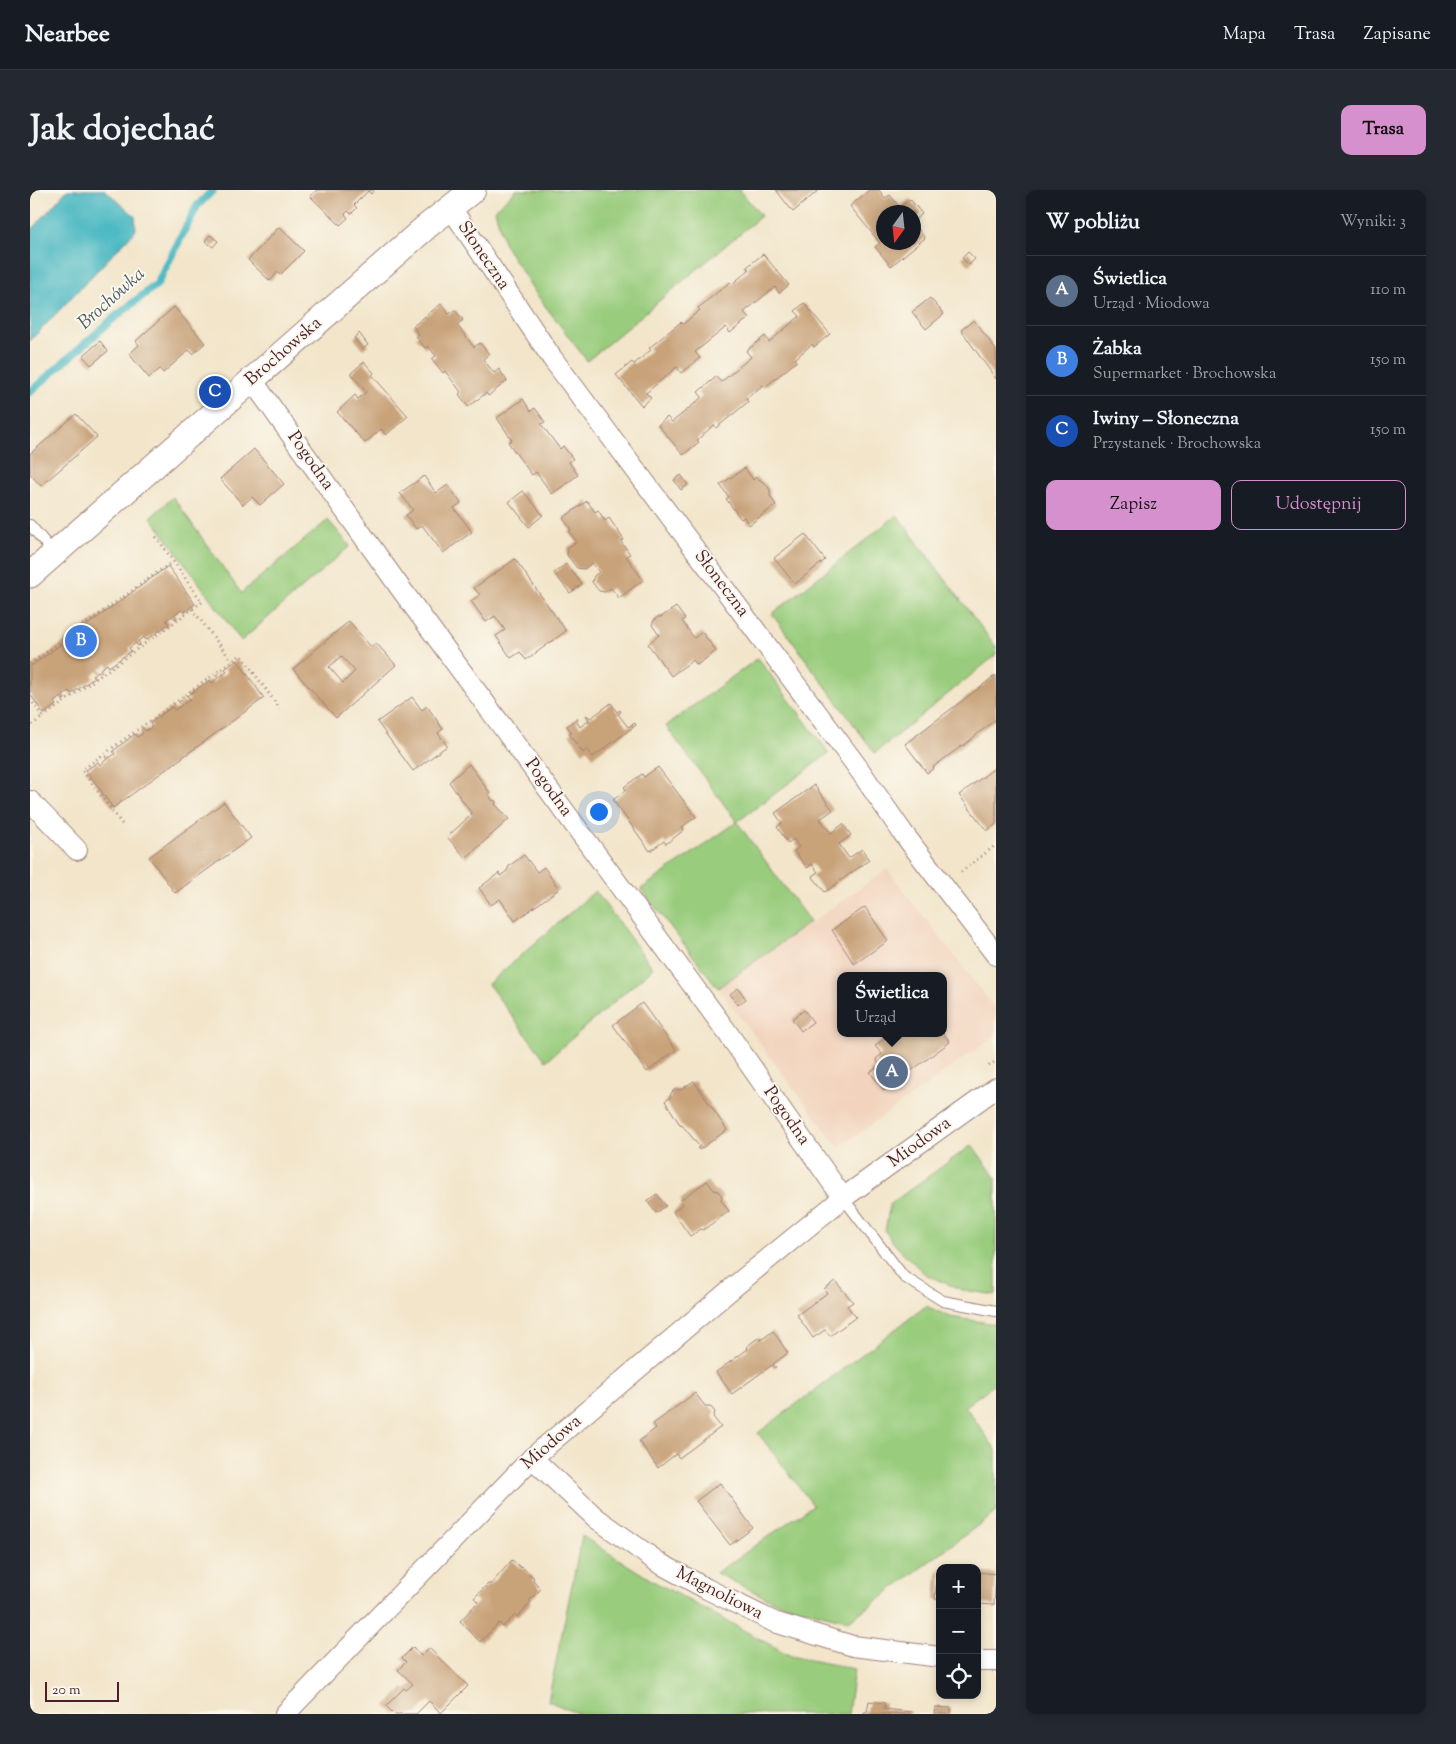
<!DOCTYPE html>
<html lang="pl">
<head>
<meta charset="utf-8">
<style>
  :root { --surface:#171b24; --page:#242831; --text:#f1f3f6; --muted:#9ea1a6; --line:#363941; --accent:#d690ce }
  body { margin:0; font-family:"Sorts Mill Goudy",serif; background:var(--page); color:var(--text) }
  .controls { position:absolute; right:15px; bottom:15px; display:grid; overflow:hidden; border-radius:10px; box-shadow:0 2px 8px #0003 }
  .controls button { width:45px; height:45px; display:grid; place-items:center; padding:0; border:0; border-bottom:1px solid var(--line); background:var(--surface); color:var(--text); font:25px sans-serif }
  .compass { position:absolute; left:846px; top:15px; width:45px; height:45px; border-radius:50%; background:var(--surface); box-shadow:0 2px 8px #0003; rotate:195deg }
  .scale { position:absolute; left:15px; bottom:12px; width:74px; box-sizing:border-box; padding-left:5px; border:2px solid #4a1f2b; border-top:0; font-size:14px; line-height:18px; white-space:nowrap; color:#4a1f2b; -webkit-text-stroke:4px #fbf7ec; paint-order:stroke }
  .you { position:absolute; left:568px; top:621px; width:18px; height:18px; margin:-12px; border:4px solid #fff; border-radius:50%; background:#1a73e8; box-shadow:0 0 0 8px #1a73e833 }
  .badge { display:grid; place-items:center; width:32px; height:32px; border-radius:50%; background:var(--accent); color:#fff; font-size:16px; font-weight:700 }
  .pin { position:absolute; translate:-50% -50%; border:2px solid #fff; box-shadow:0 1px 5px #0006 }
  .popup { position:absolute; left:807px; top:782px; width:110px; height:65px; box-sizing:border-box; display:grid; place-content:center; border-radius:10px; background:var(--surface); filter:drop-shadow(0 1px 4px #0005); font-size:16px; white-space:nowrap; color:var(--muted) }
  .popup b { font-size:19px; color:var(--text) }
  .popup::after { content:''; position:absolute; left:50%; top:100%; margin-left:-10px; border:10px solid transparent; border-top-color:var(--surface) }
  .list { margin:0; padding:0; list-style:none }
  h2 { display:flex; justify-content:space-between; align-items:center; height:65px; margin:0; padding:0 20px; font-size:21px }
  h2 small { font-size:16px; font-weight:400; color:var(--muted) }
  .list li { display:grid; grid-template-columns:32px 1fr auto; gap:15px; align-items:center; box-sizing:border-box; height:70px; padding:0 20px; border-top:1px solid var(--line) }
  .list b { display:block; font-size:19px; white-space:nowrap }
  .list p { margin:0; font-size:16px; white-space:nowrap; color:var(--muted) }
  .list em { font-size:16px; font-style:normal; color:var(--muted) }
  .actions { display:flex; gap:10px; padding:15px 20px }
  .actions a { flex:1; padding:11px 0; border:1px solid var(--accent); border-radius:10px; text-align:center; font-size:18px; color:var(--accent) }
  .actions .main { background:var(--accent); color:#111 }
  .icon { flex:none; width:28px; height:28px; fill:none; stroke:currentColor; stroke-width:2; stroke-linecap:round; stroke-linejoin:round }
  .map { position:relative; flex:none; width:966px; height:1524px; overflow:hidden; border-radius:10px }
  header { display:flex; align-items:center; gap:30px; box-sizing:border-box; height:70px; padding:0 25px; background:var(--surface); border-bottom:1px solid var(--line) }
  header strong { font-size:24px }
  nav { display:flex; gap:28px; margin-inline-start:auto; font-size:18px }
  .intro { display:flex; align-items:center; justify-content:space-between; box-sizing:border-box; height:120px; padding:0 30px }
  h1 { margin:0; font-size:35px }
  .button { padding:12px 22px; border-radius:10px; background:var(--accent); color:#111; font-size:18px; font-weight:700 }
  main { display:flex; gap:30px; padding:0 30px }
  aside { flex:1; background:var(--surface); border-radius:10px; box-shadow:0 2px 8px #0003 }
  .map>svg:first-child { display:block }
  .built { fill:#f2d4be; fill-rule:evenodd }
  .green { fill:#99cc7d; stroke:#727654 }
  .water { fill:#4ab8c2; stroke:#4a6c76 }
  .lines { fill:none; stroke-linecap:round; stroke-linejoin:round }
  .stream { stroke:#4ab8c2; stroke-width:8 }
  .building { fill:#c8a279; fill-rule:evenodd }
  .service-casing { stroke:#9e827a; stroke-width:12 }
  .minor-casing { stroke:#9e827a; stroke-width:22 }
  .tertiary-casing { stroke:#9e827a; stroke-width:27 }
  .path { stroke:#9e827a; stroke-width:3; stroke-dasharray:1 4; stroke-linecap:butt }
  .service { stroke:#fff; stroke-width:10 }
  .minor { stroke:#fff; stroke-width:20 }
  .tertiary { stroke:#fff; stroke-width:25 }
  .labels { text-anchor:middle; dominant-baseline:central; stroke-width:4; stroke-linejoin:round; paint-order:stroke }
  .street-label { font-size:18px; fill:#4a1f2b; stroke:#fbf7ec }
  .water-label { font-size:19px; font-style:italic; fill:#4a5c67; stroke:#fbf7ec }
</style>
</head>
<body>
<header>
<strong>Nearbee</strong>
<nav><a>Mapa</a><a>Trasa</a><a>Zapisane</a></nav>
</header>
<div class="intro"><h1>Jak dojechać</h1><a class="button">Trasa</a></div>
<main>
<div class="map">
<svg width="966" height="1524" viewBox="0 0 966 1524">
  <rect width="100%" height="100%" fill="#fbf7ec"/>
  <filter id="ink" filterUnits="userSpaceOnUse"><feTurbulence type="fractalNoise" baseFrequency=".02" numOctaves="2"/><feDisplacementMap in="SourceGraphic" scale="10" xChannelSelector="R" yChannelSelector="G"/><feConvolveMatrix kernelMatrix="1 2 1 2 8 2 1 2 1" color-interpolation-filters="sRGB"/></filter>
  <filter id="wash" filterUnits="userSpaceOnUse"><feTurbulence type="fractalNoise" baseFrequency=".0096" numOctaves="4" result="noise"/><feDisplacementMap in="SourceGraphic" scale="20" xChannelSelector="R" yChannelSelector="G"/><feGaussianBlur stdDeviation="1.12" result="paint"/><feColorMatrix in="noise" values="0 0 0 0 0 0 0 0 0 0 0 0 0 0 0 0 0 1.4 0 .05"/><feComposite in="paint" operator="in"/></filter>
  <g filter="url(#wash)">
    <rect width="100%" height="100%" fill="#f2e5ca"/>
    <path class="built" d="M857,679L966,820V845L809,958L688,798ZM811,786H913V843H811Z"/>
    <g class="green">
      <polygon points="486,0 710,0 731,26 557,171 507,105 475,56 465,20"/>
      <polygon points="143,307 211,403 298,330 320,356 211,451 121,327"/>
      <polygon points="867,325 966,457 966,465 845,563 742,424"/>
      <polygon points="728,468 799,563 707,632 780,732 688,798 611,699 707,632 636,536"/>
      <polygon points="565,701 623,778 516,871 458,794"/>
      <polygon points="942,955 966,988 966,1105 932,1100 896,1085 865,1055 855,1041 860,1014"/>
      <polygon points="896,1116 920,1127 966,1134 966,1193 935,1216 966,1260 966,1322 819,1431 745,1412 686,1383 783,1315 728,1243"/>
      <polygon points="552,1346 623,1391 761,1466 824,1479 818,1524 549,1524 518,1511"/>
    </g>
    <polygon class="water" points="37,0 75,0 105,26 106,40 0,151 0,42"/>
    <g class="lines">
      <polyline class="stream" points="0,202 83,129 127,94 167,16 183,0"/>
    </g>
    <g id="blocks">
      <g class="building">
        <polygon points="287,0 344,0 341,4 338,1 324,15 327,18 321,24 318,21 315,24 318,28 310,35 280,6"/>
        <polygon points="746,0 789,0 763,22"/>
        <polygon points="839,0 849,0 855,8 860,5 870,17 880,9 892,24 884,31 884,22 854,22 854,52 884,52 884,34 895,48 861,76 845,57 850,53 820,16"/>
        <polygon points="249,37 274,61 250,85 248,82 240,91 218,70"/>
        <polygon points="180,45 188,51 183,57 175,51"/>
        <polygon points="938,62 945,69 939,75 932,68"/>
        <polygon points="733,64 759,95 749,103 745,97 714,122 719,128 700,143 696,137 680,150 665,162 670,168 651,183 647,177 616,203 621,208 612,216 586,185 602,172 604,174 621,160 619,158 651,132 653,134 670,120 668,118 700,92 702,94 719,80 717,77"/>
        <polygon points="900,108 914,124 896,139 882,122"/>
        <polygon points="774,113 800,144 784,157 782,154 765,169 767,171 735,197 733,195 716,209 718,212 686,238 684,235 676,242 667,250 669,252 653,265 628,235 637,227 642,232 657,220 672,207 668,202 686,187 691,192 721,167 716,161 735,146 739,152 770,126 765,121"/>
        <polygon points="411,114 419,124 425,120 433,130 427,135 444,157 450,153 459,164 453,169 464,183 469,179 477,191 458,206 456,203 438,217 429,204 431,202 415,181 413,183 402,169 406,166 398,156 395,158 386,147 389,145 383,136"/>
        <polygon points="144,117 175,153 163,164 159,160 133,183 130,179 119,188 99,164 109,155 106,151"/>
        <polygon points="944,130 966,160 966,189 931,140"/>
        <polygon points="329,143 338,155 333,159 324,148"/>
        <polygon points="70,151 78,161 61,175 53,166"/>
        <polygon points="334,172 344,183 342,185 378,226 356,245 351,239 335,253 307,222 325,205 328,209 336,202 321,183"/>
        <polygon points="493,209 501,221 505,218 515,232 511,234 530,259 533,256 543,269 539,272 548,285 522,304 506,282 502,285 490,269 478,252 482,250 467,228"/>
        <polygon points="46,224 67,247 11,296 0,284 0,264"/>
        <polygon points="224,259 254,294 230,315 222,307 213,315 190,289"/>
        <polygon points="715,278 723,290 726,287 736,294 740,300 740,306 746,315 719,335 714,327 711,329 696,309 699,307 690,295"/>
        <polygon points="651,285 658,295 651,300 644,290"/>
        <polygon points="394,286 406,303 418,295 431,313 424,318 442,342 413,363 392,335 386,339 376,325 383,320 370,303"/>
        <polygon points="493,301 513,325 499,337 479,312"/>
        <polygon points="557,311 565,322 568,320 575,331 579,328 594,350 591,352 600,364 596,366 613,390 589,408 581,398 575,402 569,401 562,392 564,386 569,382 562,373 554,379 547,378 537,365 538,357 547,352 539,342 541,340 533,328"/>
        <polygon points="775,344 795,370 765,394 744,368"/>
        <polygon points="485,369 536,441 496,470 490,462 481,468 466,446 475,440 465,426 456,432 441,411 450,405 444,398"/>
        <polygon points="536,374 552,394 540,403 524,383"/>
        <polygon points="138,376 165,414 154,422 151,420 144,425 147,428 145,429 142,426 136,430 139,434 116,450 114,447 108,451 110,454 108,456 106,453 99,458 101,461 79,477 77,474 70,479 72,482 70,483 68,481 62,485 64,488 41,504 39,501 33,506 35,509 33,510 31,507 24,512 26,515 14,524 0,504 0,477"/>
        <polygon points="646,417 655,429 652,431 664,448 672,442 686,461 667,475 663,470 641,486 618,454 629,445 622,435 624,430 628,427 631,427"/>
        <path d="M319,431L341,457L346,453L366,475L306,528L263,479ZM311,466L325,481L313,493L299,477Z"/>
        <polygon points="207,470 234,508 83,618 56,580 68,572 70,575 77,569 75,567 76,565 79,568 85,564 83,561 105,544 107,547 113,543 111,540 113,538 115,541 122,537 120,533 142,517 145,520 152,515 149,512 151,510 154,514 160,509 157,506 180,490 182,493 188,488 186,485 188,484 190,487 197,482 195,479"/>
        <polygon points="966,485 966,529 933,556 933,555 903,577 904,578 897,583 875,554"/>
        <polygon points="382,507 392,520 397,516 413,539 408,543 417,556 383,581 347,532"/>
        <polygon points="581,513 587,522 590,520 591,522 588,524 598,537 605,533 606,535 563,567 557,559 553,563 539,544 542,543 537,536 547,528 548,530 546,531 550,537 559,530 556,525 561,528"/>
        <polygon points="439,574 460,603 458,604 463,611 465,610 466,612 465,614 479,629 436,668 417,647 442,624 419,592"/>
        <polygon points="628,577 666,627 652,637 654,640 636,654 634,651 620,661 583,610 596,600 594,597 612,584 614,587"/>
        <polygon points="966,577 966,634 957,641 929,605"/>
        <polygon points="784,595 803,620 790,629 801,643 813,634 821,645 809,654 819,668 832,659 839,670 795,702 782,686 788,682 782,674 777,678 764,661 769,657 763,649 758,653 747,637 752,633 745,623"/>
        <polygon points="194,612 221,648 145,703 119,667"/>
        <polygon points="494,665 507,682 514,677 529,699 485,731 470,709 461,715 449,698 469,683 470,686 477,681 479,676"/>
        <polygon points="835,717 858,751 824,774 802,740"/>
        <polygon points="708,798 716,809 708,815 700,804"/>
        <polygon points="612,813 646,860 617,882 583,835"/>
        <polygon points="774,820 783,832 771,841 762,829"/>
        <polygon points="861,843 913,843 920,852 854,901 840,882 850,876 846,869 852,864 845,856"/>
        <polygon points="664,891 697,940 669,960 667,958 670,957 652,935 651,936 635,911 640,908 641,903 645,899 650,900"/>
        <polygon points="677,991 684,1000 688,1001 692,1006 691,1010 699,1021 673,1040 671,1039 660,1046 643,1022 653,1014 650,1010"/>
        <polygon points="627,1004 636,1016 626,1023 617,1011"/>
        <polygon points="805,1091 823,1112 817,1116 826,1127 800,1146 795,1140 783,1148 767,1125 797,1103 794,1099"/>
        <polygon points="743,1141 758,1163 743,1174 746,1177 744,1178 742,1175 702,1204 686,1182 718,1159 716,1157 729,1147 731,1150"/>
        <polygon points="665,1203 675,1216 680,1216 685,1222 683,1227 691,1237 649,1268 646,1264 628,1278 609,1251 626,1238 623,1234"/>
        <polygon points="690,1293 723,1338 700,1355 666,1311"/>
        <polygon points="482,1370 491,1378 492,1377 504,1388 503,1390 511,1399 499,1411 501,1413 487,1427 485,1425 473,1437 469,1433 450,1452 430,1431 448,1412 444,1408 458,1394 461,1394"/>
        <polygon points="908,1380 910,1380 910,1410 905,1409"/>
        <polygon points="947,1382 966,1384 964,1415 947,1414"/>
        <polygon points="383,1457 391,1466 399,1458 438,1496 411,1523 399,1511 386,1524 364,1524 356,1516 374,1498 376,1500 383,1494 368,1480 376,1472 372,1468"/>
        <polygon points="839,1511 855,1513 854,1519 881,1522 880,1524 834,1524 834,1522 837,1522"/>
        <polygon points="905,1517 921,1518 921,1524 904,1524"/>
      </g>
    </g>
  </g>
  <g filter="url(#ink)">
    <use href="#blocks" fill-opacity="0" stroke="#9e827a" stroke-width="1"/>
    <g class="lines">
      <defs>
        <g id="service">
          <polyline points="0,335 24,363"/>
          <polyline points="813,1008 874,1087 913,1111 966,1121"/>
        </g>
        <g id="minor">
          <polyline points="421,18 522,168 826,575 873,643 966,765"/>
          <polyline points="222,190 371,399 697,842 813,1008"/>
          <polyline points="0,611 47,660"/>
          <polyline points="502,1268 566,1328 629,1373 677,1399 744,1432 823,1456 910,1467"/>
          <polyline points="947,1471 966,1471"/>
          <polyline points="255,1524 502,1268 706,1095 813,1008 966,898"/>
        </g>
        <polyline id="tertiary" points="0,385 396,37 443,0"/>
      </defs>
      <use href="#service" class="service-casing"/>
      <use href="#minor" class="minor-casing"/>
      <use href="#tertiary" class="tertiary-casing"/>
      <g class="path">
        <polyline points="162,419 202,471"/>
        <polyline points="0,474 142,372"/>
        <polyline points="0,509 13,527 0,536"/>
        <polyline points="13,527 172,412 125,345"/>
        <polyline points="92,634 52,580 211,465 250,519"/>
        <polyline points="931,682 966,655"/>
        <polyline points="959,876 966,871"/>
      </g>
      <use href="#service" class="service"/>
      <use href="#minor" class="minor"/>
      <use href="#tertiary" class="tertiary"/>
    </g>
  </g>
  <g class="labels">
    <g class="street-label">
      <text transform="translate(453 66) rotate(56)">Słoneczna</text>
      <text transform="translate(254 162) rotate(-41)">Brochowska</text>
      <text transform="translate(280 271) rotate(55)">Pogodna</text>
      <text transform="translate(691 394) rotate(53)">Słoneczna</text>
      <text transform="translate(518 598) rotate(54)">Pogodna</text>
      <text transform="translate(756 926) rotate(55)">Pogodna</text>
      <text transform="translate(890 953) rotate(-36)">Miodowa</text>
      <text transform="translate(522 1253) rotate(-41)">Miodowa</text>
      <text transform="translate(689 1404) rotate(27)">Magnoliowa</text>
    </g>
    <g class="water-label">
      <text transform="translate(82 109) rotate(-42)">Brochówka</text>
    </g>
  </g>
</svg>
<div class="controls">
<button>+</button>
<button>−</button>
<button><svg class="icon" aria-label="locate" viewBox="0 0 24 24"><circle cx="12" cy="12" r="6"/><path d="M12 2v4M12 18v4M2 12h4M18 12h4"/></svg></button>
</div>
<svg class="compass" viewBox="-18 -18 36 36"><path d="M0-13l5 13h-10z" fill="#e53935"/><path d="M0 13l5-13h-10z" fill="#9ea1a6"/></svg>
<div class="scale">20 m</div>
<div class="you"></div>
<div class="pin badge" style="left:862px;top:882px;background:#5c6f8a">A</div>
<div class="popup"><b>Świetlica</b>Urząd</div>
<div class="pin badge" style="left:51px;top:451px;background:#3f7fe0">B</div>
<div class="pin badge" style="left:185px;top:202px;background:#1a4fb4">C</div>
</div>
<aside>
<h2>W pobliżu<small>Wyniki: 3</small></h2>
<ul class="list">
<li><span class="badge" style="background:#5c6f8a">A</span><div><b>Świetlica</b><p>Urząd · Miodowa</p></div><em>110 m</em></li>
<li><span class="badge" style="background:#3f7fe0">B</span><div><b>Żabka</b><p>Supermarket · Brochowska</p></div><em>150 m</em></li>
<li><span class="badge" style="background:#1a4fb4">C</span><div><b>Iwiny – Słoneczna</b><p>Przystanek · Brochowska</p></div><em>150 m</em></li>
</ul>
<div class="actions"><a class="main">Zapisz</a><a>Udostępnij</a></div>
</aside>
</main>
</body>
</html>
